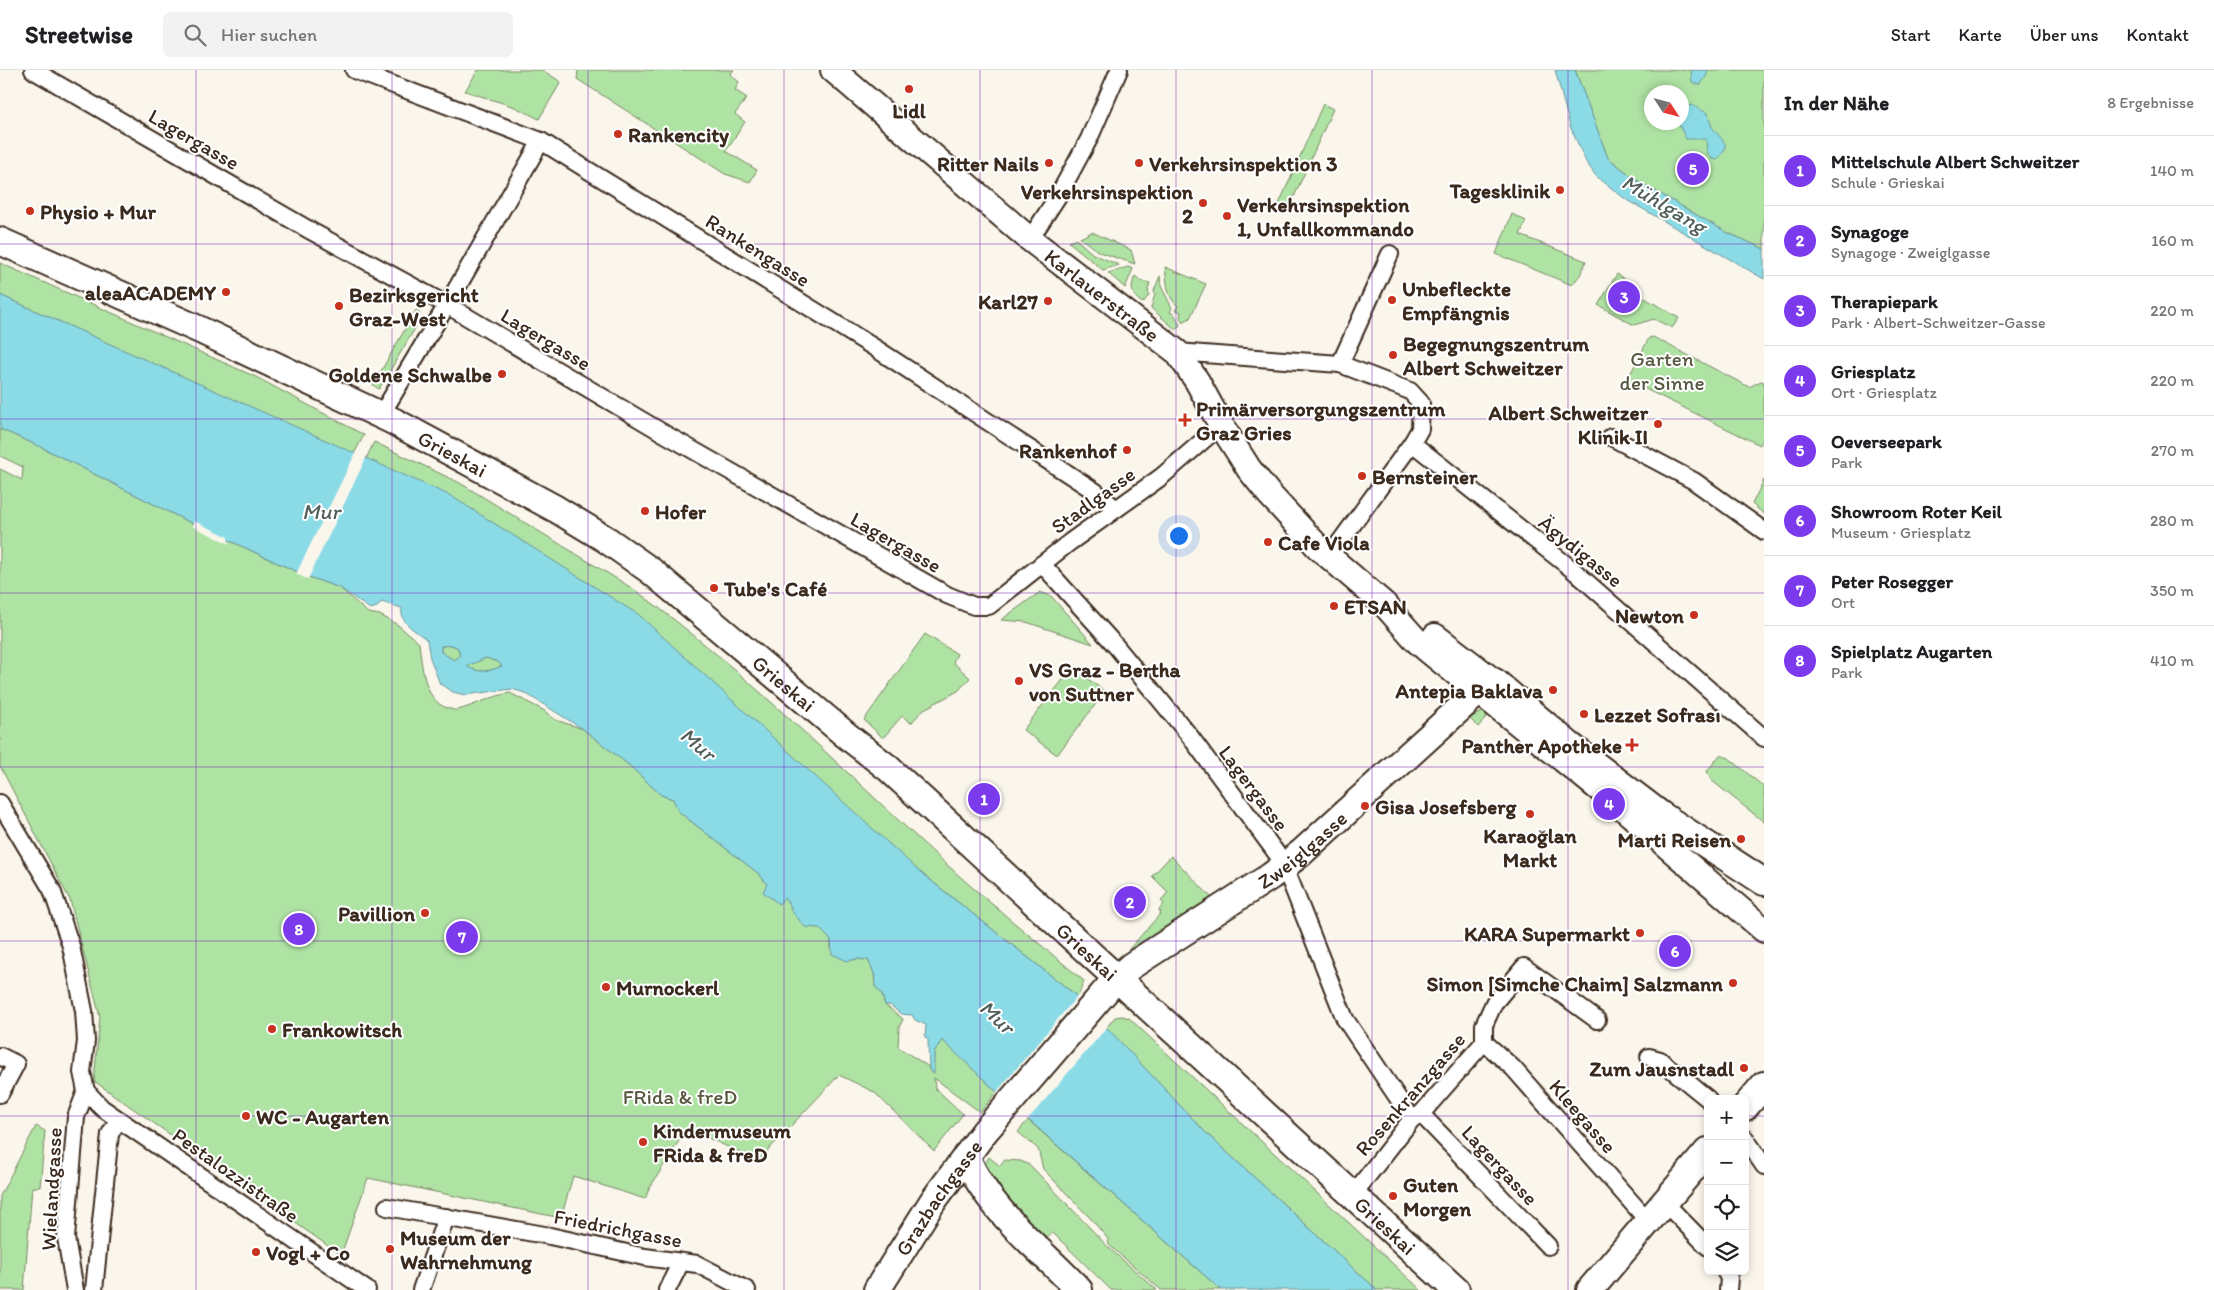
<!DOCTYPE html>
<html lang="de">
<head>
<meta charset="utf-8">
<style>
  :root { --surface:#fff; --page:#f2f2f2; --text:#202124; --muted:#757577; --line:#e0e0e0; --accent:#7c3aed }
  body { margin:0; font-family:Itim,sans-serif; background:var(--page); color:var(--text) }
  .controls { position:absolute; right:15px; bottom:15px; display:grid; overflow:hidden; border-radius:8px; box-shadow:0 2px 8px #0003 }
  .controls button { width:45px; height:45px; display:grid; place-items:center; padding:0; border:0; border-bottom:1px solid var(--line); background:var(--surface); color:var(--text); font:25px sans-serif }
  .compass { position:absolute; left:1644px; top:15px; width:45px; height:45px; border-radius:50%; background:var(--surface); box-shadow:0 2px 8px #0003; rotate:126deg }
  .you { position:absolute; left:1178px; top:465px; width:18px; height:18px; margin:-12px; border:4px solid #fff; border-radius:50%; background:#1a73e8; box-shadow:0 0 0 8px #1a73e833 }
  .badge { display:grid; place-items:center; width:32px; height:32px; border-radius:50%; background:var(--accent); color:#fff; font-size:16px; font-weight:700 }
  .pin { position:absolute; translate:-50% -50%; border:2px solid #fff; box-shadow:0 1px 5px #0006 }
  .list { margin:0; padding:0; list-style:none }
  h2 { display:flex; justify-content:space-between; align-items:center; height:65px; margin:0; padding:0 20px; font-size:21px }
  h2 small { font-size:16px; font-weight:400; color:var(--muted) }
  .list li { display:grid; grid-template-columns:32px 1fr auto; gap:15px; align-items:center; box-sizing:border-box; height:70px; padding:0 20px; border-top:1px solid var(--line) }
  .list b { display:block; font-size:19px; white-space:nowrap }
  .list p { margin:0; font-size:16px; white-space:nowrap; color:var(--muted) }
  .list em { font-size:16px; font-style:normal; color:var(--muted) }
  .icon { flex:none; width:28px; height:28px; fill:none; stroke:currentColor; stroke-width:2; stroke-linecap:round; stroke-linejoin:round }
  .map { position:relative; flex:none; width:1764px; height:1220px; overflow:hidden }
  header { display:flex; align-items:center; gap:30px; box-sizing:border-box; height:70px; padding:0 25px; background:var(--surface); border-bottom:1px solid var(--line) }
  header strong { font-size:24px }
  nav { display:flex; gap:28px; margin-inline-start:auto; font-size:18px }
  .search { width:350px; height:45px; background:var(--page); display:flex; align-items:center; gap:12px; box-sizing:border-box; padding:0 18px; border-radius:8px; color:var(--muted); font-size:19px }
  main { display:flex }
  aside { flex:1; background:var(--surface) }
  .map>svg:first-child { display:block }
  .green { fill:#afe3a4; stroke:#758661; fill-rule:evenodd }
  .water { fill:#8bdbe7; stroke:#6b9497; fill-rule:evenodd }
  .pier { fill:#fbf6ec }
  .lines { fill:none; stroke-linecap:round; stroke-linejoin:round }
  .minor-casing { stroke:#3b2a1e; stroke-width:20 }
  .secondary-casing { stroke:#3b2a1e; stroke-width:28 }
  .primary-casing { stroke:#3b2a1e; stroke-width:30 }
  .minor { stroke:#fff; stroke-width:16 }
  .secondary { stroke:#fff; stroke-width:24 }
  .primary { stroke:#fff; stroke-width:26 }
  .grid { fill:none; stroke:#7b2cbf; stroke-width:1; stroke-opacity:0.55 }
  .poi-dot { fill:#c8321e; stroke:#fff; stroke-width:2 }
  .labels { text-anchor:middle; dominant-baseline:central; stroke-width:4; stroke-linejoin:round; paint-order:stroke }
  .poi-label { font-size:21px; font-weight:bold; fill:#3b2a1e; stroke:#fff; text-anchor:start }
  .street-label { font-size:21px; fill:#3b2a1e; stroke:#fff }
  .park-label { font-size:21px; fill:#585840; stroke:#fff }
  .water-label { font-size:22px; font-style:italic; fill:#535f5a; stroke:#fff }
</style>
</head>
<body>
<header>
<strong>Streetwise</strong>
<div class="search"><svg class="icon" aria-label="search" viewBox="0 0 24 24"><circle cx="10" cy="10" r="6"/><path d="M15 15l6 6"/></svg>Hier suchen</div>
<nav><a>Start</a><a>Karte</a><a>Über uns</a><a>Kontakt</a></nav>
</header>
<main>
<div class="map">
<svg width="1764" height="1220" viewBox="0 0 1764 1220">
  <rect width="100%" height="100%" fill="#fbf6ec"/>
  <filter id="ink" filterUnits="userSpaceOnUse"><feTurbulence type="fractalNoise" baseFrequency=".02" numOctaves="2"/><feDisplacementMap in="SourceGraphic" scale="10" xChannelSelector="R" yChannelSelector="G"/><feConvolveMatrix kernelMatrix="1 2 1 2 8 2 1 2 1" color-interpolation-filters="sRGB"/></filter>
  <g filter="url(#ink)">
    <g class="green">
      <polygon points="478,0 542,0 561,12 539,49 515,37 465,21"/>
      <polygon points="578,0 734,0 730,4 739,12 735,20 747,28 735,44 745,52 726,81 757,100 750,112 725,104 577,9"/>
      <path d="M1575,0H1764V179L1728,163L1638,111L1608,88ZM1652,22H1682V52H1652Z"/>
      <polygon points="1323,34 1333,39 1289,138 1279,134"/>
      <polygon points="1512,144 1526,151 1520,165 1586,191 1580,205 1572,215 1496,184"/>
      <polygon points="1092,162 1131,180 1135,194 1099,182 1080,168"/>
      <polygon points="1076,169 1093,184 1119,195 1103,200 1069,172"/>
      <polygon points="0,193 256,307 364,365 354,384 0,225"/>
      <polygon points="1128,197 1133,199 1125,218 1108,203"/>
      <path d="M1165,197L1206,214L1190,248L1183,252L1180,248L1181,242L1175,240L1178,236C1166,227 1167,210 1165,197Z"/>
      <polygon points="1617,204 1634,215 1631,220 1679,248 1672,258 1654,249 1634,255 1598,235"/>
      <path d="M1135,206L1141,211L1150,213L1148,219L1149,225L1143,233C1131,226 1130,218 1135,206Z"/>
      <polygon points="1160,206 1161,216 1172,238 1170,242 1175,245 1180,255 1176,260 1151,238 1155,224 1154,221"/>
      <polygon points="416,240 419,242 420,250 379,319 373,315"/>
      <polygon points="1653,267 1749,317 1761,311 1764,312 1764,367 1760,375 1627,310 1649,268"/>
      <path d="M0,359L41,377L183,449L306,506L340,518L368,543L380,545L398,555L419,573C422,594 423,630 447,638C451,639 455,641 458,640C476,635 492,626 510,623L543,640L556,650L583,659L630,696L661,725L673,729L679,742L759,804L767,814L764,822L779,834L784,827L811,856L819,858L831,870V880L847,891L857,889L868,890L874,903L875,916L882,924L885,935L903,949L899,958L898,977L929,997V1000L933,1003L934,982L942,969L997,1022L980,1042L934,1008L935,1018L963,1044L934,1081L874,1022L839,1005L758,1091L687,1058L649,1119L645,1129L573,1106L561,1148L368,1108L341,1185L94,1011L100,947L70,830L0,696V399L22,410L23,397L0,386Z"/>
      <path d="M374,372L460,413L635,520C754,607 856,714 965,811C1004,845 1045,878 1084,911L1078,927L920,802L366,389Z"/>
      <polygon points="1764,410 1764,444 1752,434"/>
      <polygon points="1040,522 1051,526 1093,574 1026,552 1001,550"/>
      <polygon points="925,564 957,584 953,592 970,608 958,621 924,639 911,653 902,646 883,668 864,650"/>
      <polygon points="452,575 458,578 460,586 454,591 441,582 441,576"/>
      <path d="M486,588L498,592L503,596C490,601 478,604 466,596Z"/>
      <polygon points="1073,597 1105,622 1057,685 1023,660"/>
      <polygon points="1489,639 1493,640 1478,657 1469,648"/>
      <polygon points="1720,685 1729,688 1764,717 1764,752 1711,710 1707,701"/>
      <polygon points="1171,786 1213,829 1123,889 1130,878 1161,843 1159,840 1164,834 1161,831 1168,822 1152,806"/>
      <polygon points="1123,946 1129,948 1421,1220 1377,1220 1206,1063 1106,958 1115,947"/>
      <polygon points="1028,1050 1221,1220 1161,1220 1109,1175 1108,1169 1092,1150 1043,1099 1038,1079 1018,1062"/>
      <polygon points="36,1056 45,1061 40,1117 32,1117 24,1220 0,1220 0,1126"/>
      <polygon points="989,1087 1000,1096 1005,1090 1021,1091 1031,1096 1109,1178 1157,1220 1111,1220 1053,1163 1046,1167 1013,1138 997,1120 985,1094"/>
    </g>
    <g class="water">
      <polygon points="1555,0 1575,0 1608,88 1638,111 1728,163 1764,179 1764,209 1624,128 1596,106 1586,92 1570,56"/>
      <polygon points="1691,0 1708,0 1706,7 1700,15 1692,12"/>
      <polygon points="1692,35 1707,43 1712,57 1725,73 1725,80 1717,90 1712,89 1707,82 1706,69 1686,69 1678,53 1682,52 1682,36 1686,37"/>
      <path d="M0,225L451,426L639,545L920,802L1078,927L1206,1063L1377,1220H1221L997,1022L942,970L934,982V1004L929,1000L928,970L925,967L926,955L915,950L912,945L901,944L890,935H885L882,924L875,916C877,907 872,898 868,890L857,889L847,891L832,884L831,870L819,858L805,857L789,838H792L784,828L779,834L763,822L767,814L759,804L679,742L673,729L661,725L630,696L583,659L525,623L512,619L465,625L453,622L440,614L430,588L427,570C417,561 399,554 402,538L381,532L377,537L370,539L340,518L306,506L183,449L41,377L0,359ZM452,575L458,578L460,586L454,590L441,582V576ZM486,588L498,592L502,596C490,601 478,604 467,596Z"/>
    </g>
    <g class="pier">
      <polygon points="356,382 367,386 308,509 305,508 296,504"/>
      <polygon points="194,451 227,466 230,474 192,456"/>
      <polygon points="1079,924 1108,956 1026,1052 995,1024"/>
    </g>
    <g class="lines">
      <defs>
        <g id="minor">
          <polyline points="33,0 311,161 447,235 665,364 947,525 974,536 989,536 1070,472 1161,407 1221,355"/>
          <polyline points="354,0 541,71 875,278 1096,422 1116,439"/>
          <polyline points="1030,169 1058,126 1089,69 1119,0"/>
          <polyline points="1177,282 1340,294 1410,321 1421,333 1420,359 1412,373 1329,487"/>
          <polyline points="1340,294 1390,184"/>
          <polyline points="381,345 454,223 541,71"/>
          <polyline points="1611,367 1694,411 1764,461"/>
          <polyline points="1412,373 1573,500 1764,668"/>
          <polyline points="1042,494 1115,575 1189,665 1277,784 1284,795 1345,949 1412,1049"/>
          <polyline points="0,733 52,820 71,876 84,941 86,971 82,1002 86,1021 102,1038 367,1220"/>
          <polyline points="1484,972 1513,998 1648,1151"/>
          <polyline points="0,986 16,994 0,1024"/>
          <polyline points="1649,987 1660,990 1708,1029"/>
          <polyline points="1421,1044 1548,1176"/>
          <polyline points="1745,1068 1764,1096"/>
          <polyline points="1352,1126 1412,1049 1421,1044 1484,972 1484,955 1494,933 1524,897 1597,950"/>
          <polyline points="1664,1132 1708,1177"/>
          <polyline points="387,1137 550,1166 645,1187 697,1194 747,1220"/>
          <polyline points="1725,1201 1729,1208 1728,1220"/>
          <polyline points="75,1220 66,1168 76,1047 86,1021"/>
          <polyline points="94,1220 110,1064 118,1050"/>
          <polyline points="421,1220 446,1147"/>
          <polyline points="667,1220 681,1192"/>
        </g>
        <g id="secondary">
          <path id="s1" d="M833,0L1027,167L1177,282L1197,311L1221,355L1249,399L1269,424L1319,478L1384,534L1417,571L1430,582L1624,739L1764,860"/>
          <polyline points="1435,566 1495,612"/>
        </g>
        <g id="primary">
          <path id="s2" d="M0,171L198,259L393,351L556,439L607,470L651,501L846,665L888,698L1456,1220"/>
          <polyline points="1745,1037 1764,1015"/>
          <path d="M966,1086C988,1141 1040,1178 1079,1220"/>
          <path id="s3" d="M877,1220L933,1131L985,1061L1116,909L1131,896L1271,806L1301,783L1478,622L1495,612L1568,674L1661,745L1764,812"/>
          <polyline points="1590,1220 1708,1081"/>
        </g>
      </defs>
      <use href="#minor" class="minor-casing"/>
      <use href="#secondary" class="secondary-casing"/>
      <use href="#primary" class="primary-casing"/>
      <use href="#minor" class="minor"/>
      <use href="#secondary" class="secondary"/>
      <use href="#primary" class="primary"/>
    </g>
  </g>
  <path class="grid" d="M196,0V1220M392,0V1220M588,0V1220M784,0V1220M980,0V1220M1176,0V1220M1372,0V1220M1568,0V1220M0,174H1764M0,349H1764M0,523H1764M0,697H1764M0,871H1764M0,1046H1708M1745,1046H1764"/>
  <g class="poi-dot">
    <circle cx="909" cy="19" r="5"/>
    <circle cx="618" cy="64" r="5"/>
    <circle cx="1049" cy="93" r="5"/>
    <circle cx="1139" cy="93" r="5"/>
    <circle cx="1560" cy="120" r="5"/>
    <circle cx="1203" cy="133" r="5"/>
    <circle cx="30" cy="141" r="5"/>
    <circle cx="1227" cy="146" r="5"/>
    <circle cx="226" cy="222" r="5"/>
    <circle cx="1392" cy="230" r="5"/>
    <circle cx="1048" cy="231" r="5"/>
    <circle cx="339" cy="236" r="5"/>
    <circle cx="1393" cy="285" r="5"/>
    <circle cx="502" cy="304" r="5"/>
    <path d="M1182.5 342.5h5v5h5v5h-5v5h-5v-5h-5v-5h5z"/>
    <circle cx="1658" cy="354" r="5"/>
    <circle cx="1127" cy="380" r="5"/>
    <circle cx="1362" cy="406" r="5"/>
    <circle cx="645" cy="441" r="5"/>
    <circle cx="1268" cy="472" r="5"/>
    <circle cx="714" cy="518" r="5"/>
    <circle cx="1334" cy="536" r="5"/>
    <circle cx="1694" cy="545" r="5"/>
    <circle cx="1019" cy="611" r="5"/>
    <circle cx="1553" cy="620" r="5"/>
    <circle cx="1584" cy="644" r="5"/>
    <path d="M1629.5 667.5h5v5h5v5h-5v5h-5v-5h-5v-5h5z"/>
    <circle cx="1365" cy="736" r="5"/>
    <circle cx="1530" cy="744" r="5"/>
    <circle cx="1741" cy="769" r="5"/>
    <circle cx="425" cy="843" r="5"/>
    <circle cx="1640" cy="863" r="5"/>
    <circle cx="1733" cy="913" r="5"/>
    <circle cx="606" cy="917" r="5"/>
    <circle cx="272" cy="959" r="5"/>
    <circle cx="1744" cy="998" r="5"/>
    <circle cx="246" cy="1046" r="5"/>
    <circle cx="643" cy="1072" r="5"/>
    <circle cx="1393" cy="1126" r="5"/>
    <circle cx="390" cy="1179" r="5"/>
    <circle cx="256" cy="1182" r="5"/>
  </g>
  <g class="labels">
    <g class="poi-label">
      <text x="909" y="40" text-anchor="middle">Lidl</text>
      <text x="628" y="64">Rankencity</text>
      <text x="1039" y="93" text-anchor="end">Ritter Nails</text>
      <text x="1149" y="93">Verkehrsinspektion 3</text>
      <text x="1550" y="120" text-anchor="end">Tagesklinik</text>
      <text x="1193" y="121" text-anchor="end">Verkehrsinspektion<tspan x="1193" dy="24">2</tspan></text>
      <text x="1237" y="134">Verkehrsinspektion<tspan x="1237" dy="24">1, Unfallkommando</tspan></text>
      <text x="40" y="141">Physio + Mur</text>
      <text x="1402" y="218">Unbefleckte<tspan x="1402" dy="24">Empfängnis</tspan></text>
      <text x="216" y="222" text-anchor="end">aleaACADEMY</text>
      <text x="349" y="224">Bezirksgericht<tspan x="349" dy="24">Graz-West</tspan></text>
      <text x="1038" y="231" text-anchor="end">Karl27</text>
      <text x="1403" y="273">Begegnungszentrum<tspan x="1403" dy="24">Albert Schweitzer</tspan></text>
      <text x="492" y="304" text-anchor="end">Goldene Schwalbe</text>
      <text x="1196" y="338">Primärversorgungszentrum<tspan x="1196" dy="24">Graz Gries</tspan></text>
      <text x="1648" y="342" text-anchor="end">Albert Schweitzer<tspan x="1648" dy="24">Klinik II</tspan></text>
      <text x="1117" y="380" text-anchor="end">Rankenhof</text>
      <text x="1372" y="406">Bernsteiner</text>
      <text x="655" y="441">Hofer</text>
      <text x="1278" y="472">Cafe Viola</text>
      <text x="724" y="518">Tube's Café</text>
      <text x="1344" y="536">ETSAN</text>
      <text x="1684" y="545" text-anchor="end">Newton</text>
      <text x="1029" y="599">VS Graz - Bertha<tspan x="1029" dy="24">von Suttner</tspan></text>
      <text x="1543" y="620" text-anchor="end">Antepia Baklava</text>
      <text x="1594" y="644">Lezzet Sofrası</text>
      <text x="1622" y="675" text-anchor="end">Panther Apotheke</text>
      <text x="1375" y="736">Gisa Josefsberg</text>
      <text x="1530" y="765" text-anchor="middle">Karaoğlan<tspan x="1530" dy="24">Markt</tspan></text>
      <text x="1731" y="769" text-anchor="end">Marti Reisen</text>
      <text x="415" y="843" text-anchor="end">Pavillion</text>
      <text x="1630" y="863" text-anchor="end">KARA Supermarkt</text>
      <text x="1723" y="913" text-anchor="end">Simon [Simche Chaim] Salzmann</text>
      <text x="616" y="917">Murnockerl</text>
      <text x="282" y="959">Frankowitsch</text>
      <text x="1734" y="998" text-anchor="end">Zum Jausnstadl</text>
      <text x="256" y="1046">WC - Augarten</text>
      <text x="653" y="1060">Kindermuseum<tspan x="653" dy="24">FRida &amp; freD</tspan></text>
      <text x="1403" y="1114">Guten<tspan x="1403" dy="24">Morgen</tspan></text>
      <text x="400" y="1167">Museum der<tspan x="400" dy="24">Wahrnehmung</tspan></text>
      <text x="266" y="1182">Vogl + Co</text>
    </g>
    <g class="street-label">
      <text transform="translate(194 69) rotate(30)">Lagergasse</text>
      <text transform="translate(758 180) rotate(32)">Rankengasse</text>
      <text stroke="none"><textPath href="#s1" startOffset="351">Karlauerstraße</textPath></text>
      <text transform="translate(546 269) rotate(31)">Lagergasse</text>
      <text stroke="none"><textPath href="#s2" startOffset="500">Grieskai</textPath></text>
      <text transform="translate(1093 430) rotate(-36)">Stadlgasse</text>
      <text transform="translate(896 472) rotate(30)">Lagergasse</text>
      <text transform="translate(1581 481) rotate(39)">Ägydigasse</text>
      <text stroke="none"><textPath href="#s2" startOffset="905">Grieskai</textPath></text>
      <text transform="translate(1254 718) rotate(53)">Lagergasse</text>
      <text stroke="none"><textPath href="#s3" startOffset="620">Zweiglgasse</textPath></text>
      <text stroke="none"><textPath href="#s2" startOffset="1310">Grieskai</textPath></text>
      <text transform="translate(1410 1024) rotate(-49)">Rosenkranzgasse</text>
      <text transform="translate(1583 1046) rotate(49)">Kleegasse</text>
      <text transform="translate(1500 1095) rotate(47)">Lagergasse</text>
      <text transform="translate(236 1105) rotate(35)">Pestalozzistraße</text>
      <text transform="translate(51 1119) rotate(-87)">Wielandgasse</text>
      <text stroke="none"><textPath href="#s3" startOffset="111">Grazbachgasse</textPath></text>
      <text stroke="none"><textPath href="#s2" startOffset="1715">Grieskai</textPath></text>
      <text transform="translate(618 1158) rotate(11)">Friedrichgasse</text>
    </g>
    <g class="park-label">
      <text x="1662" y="288">Garten<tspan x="1662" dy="24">der Sinne</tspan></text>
      <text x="680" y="1026">FRida &amp; freD</text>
    </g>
    <g class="water-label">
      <text transform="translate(1664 134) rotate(31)">Mühlgang</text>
      <text x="321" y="441">Mur</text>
      <text transform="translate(698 674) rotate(40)">Mur</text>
      <text transform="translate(997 947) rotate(43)">Mur</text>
    </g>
  </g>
</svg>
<div class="controls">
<button>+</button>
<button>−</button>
<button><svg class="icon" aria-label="locate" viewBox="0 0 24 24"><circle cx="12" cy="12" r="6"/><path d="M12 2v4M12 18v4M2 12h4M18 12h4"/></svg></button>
<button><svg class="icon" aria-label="layers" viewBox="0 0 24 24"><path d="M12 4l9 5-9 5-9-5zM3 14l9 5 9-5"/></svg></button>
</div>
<svg class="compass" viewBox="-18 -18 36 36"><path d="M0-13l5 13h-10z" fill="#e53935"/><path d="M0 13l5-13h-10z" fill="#757577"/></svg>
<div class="you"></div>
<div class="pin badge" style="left:984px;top:729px">1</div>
<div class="pin badge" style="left:1130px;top:832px">2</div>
<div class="pin badge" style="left:1624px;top:227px">3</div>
<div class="pin badge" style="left:1609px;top:734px">4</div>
<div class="pin badge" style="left:1693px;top:99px">5</div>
<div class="pin badge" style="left:1675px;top:881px">6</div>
<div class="pin badge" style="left:462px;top:867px">7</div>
<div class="pin badge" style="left:299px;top:859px">8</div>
</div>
<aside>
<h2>In der Nähe<small>8 Ergebnisse</small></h2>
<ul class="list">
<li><span class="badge">1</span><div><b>Mittelschule Albert Schweitzer</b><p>Schule · Grieskai</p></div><em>140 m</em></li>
<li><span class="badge">2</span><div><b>Synagoge</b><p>Synagoge · Zweiglgasse</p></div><em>160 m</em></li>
<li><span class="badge">3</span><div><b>Therapiepark</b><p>Park · Albert-Schweitzer-Gasse</p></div><em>220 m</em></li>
<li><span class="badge">4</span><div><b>Griesplatz</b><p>Ort · Griesplatz</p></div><em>220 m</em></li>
<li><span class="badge">5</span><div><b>Oeverseepark</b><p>Park</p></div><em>270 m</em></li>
<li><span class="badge">6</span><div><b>Showroom Roter Keil</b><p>Museum · Griesplatz</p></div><em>280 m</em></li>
<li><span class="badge">7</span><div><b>Peter Rosegger</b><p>Ort</p></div><em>350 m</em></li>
<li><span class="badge">8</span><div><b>Spielplatz Augarten</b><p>Park</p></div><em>410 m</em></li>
</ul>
</aside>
</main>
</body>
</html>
